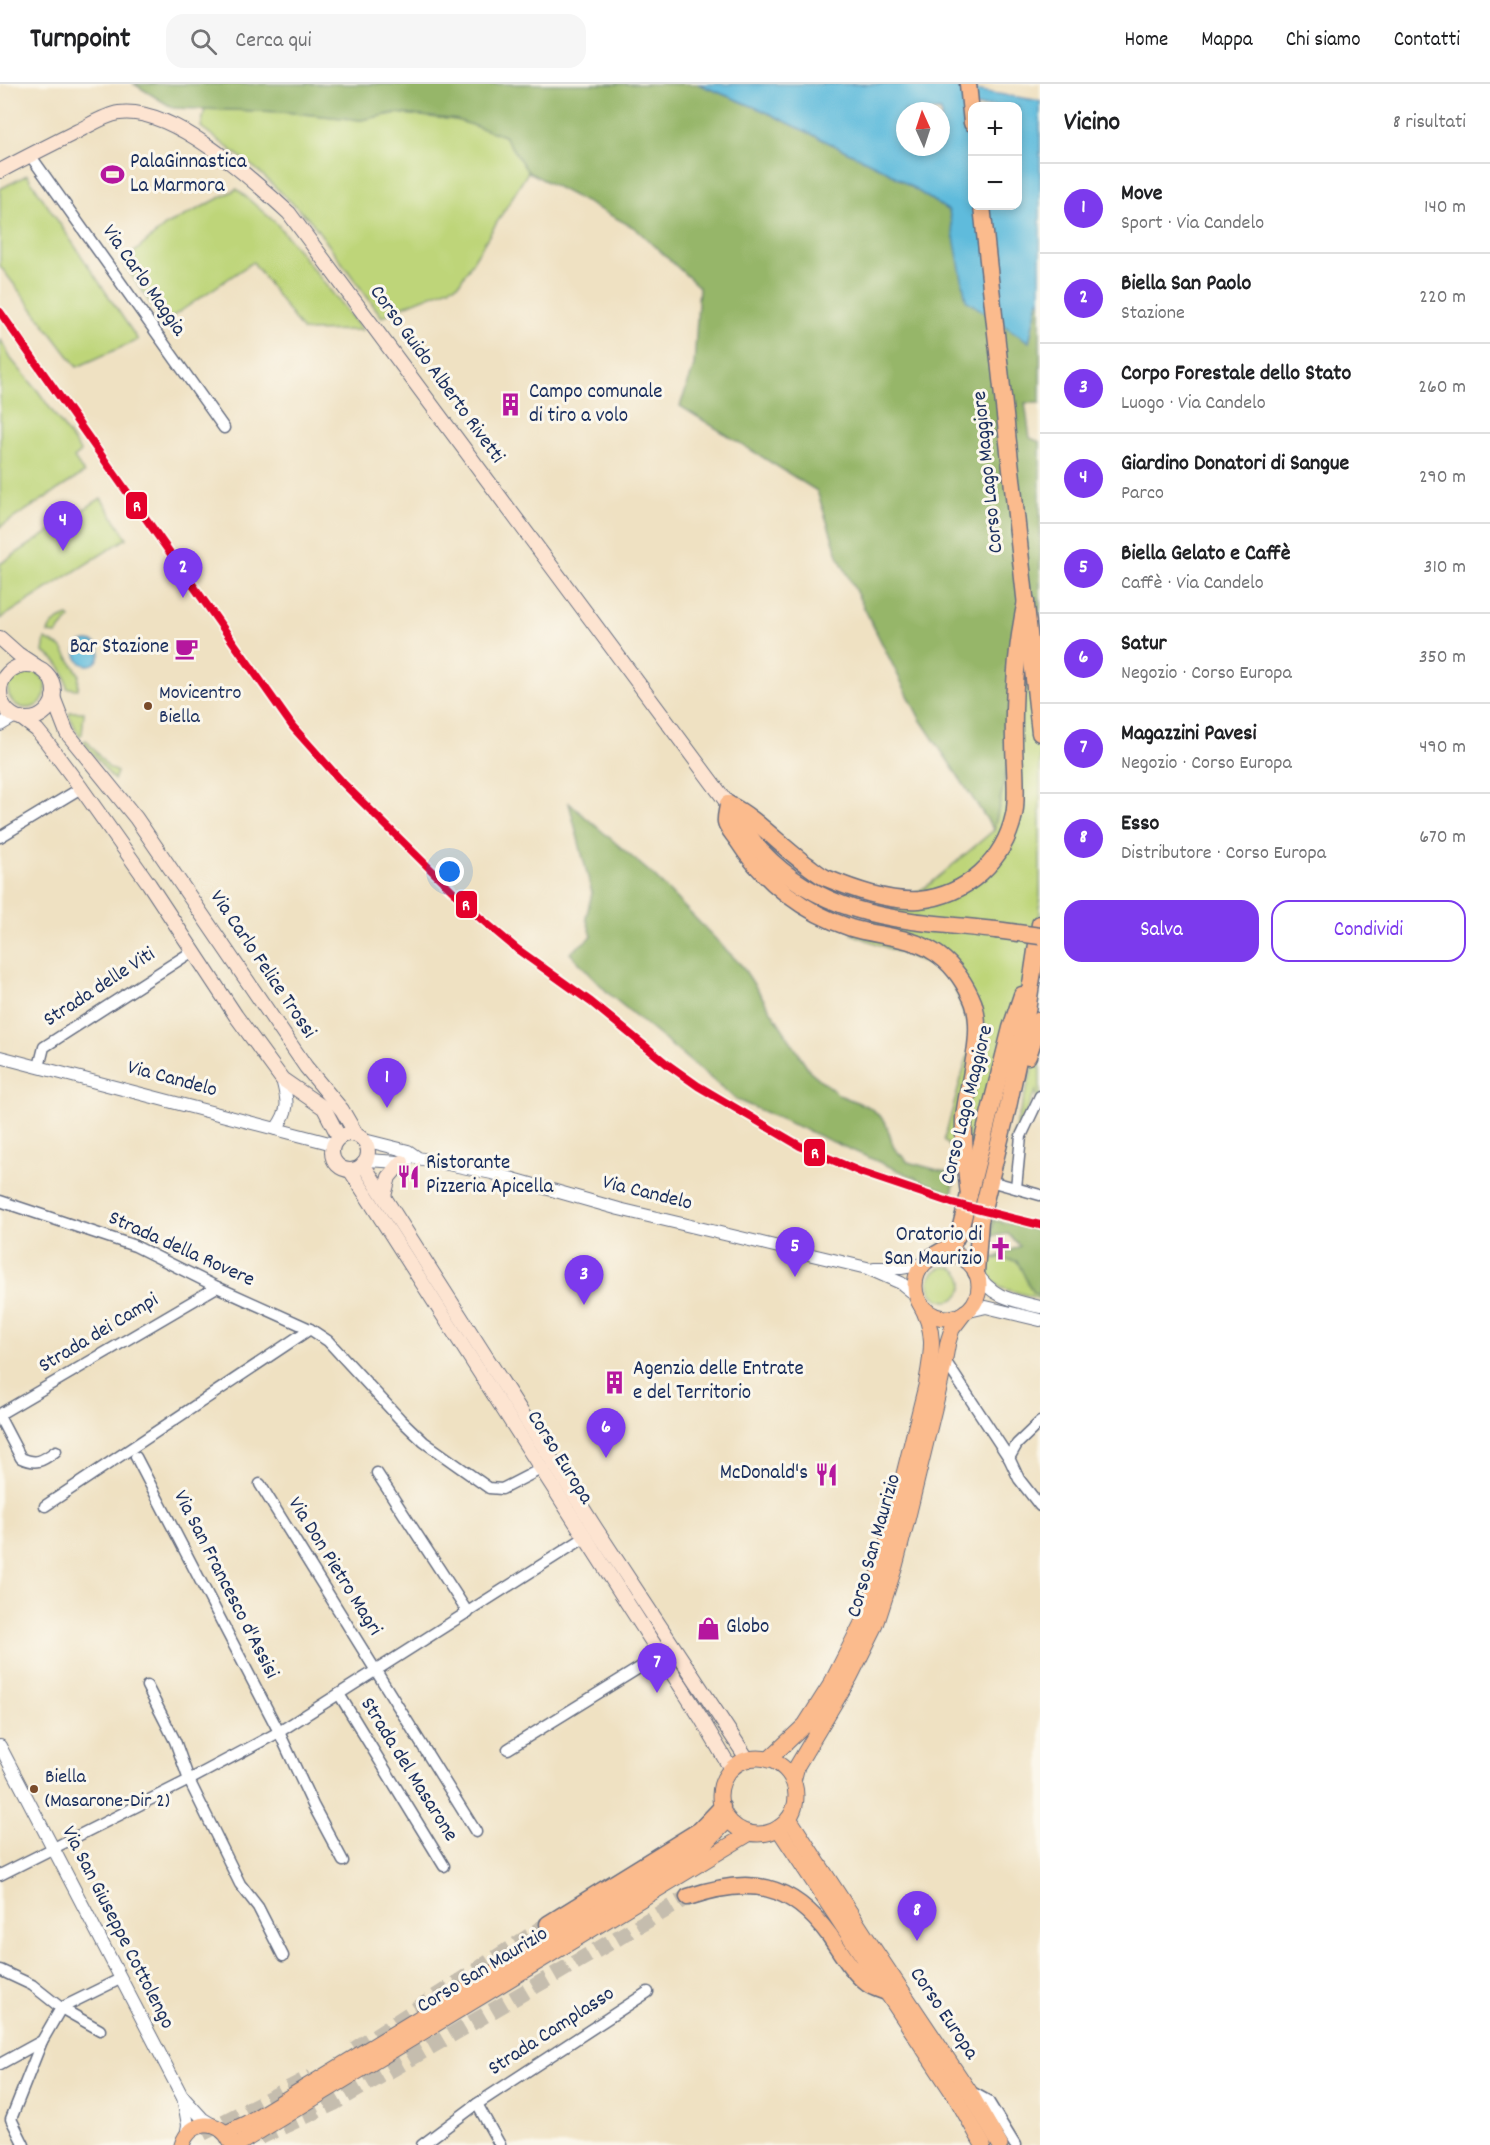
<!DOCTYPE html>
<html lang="it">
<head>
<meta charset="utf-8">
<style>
  :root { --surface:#fff; --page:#f6f6f6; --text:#202124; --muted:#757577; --line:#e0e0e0; --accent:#7c3aed }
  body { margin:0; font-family:Dekko,sans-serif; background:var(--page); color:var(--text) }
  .controls { position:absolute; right:18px; top:18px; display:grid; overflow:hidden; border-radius:12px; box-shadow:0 3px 9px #0003 }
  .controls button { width:54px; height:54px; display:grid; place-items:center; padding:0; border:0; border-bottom:2px solid var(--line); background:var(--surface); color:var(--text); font:30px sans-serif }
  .compass { position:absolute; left:896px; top:18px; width:54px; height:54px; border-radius:50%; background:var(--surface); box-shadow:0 3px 9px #0003; rotate:357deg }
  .you { position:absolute; left:450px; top:788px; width:21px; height:21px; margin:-15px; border:4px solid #fff; border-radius:50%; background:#1a73e8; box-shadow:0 0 0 9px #1a73e833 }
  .badge { display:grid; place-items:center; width:39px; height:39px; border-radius:50%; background:var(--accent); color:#fff; font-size:20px; font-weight:700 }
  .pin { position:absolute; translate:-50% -50px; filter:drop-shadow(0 2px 3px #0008) }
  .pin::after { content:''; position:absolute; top:32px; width:21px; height:18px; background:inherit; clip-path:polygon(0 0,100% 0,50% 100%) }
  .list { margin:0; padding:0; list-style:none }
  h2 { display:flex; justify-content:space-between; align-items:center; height:78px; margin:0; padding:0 24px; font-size:26px }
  h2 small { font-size:20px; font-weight:400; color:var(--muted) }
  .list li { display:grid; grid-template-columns:39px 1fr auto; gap:18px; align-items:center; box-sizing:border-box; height:90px; padding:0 24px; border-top:2px solid var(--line) }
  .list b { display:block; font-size:22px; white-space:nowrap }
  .list p { margin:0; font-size:20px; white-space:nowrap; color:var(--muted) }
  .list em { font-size:20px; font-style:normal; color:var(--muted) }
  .actions { display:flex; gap:12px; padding:18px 24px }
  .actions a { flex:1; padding:14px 0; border:2px solid var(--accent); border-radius:18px; text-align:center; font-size:21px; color:var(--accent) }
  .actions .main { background:var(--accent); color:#fff }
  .icon { flex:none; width:33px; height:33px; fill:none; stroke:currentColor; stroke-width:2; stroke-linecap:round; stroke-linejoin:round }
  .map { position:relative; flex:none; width:1040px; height:2061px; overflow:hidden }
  header { display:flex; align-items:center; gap:36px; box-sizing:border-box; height:84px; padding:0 30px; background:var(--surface); border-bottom:2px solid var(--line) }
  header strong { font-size:28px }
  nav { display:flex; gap:33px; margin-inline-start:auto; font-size:21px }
  .search { width:420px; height:54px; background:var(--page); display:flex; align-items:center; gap:15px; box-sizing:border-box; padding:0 21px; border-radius:18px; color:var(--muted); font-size:22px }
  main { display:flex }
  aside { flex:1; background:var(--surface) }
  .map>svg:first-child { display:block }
  .green { fill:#bed579; stroke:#6c826c; stroke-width:1.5 }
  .forest { fill:#96b669; stroke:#587264; stroke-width:1.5 }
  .water { fill:#5ebbdc; stroke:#3c759d; stroke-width:1.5; fill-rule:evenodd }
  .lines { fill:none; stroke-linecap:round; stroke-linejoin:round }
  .trunk-tunnel { stroke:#c5bdae; stroke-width:16; stroke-dasharray:16 8; stroke-linecap:butt }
  .minor-casing { stroke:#656d81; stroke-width:13 }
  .tertiary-casing { stroke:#656d81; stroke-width:14 }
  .secondary-casing { stroke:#656d81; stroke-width:16 }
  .primary-casing { stroke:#656d81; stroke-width:17 }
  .trunk-casing { stroke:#656d81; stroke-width:19 }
  .minor { stroke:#fff; stroke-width:10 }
  .tertiary { stroke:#fff; stroke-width:12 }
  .secondary { stroke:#fde4d1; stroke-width:14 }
  .primary { stroke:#fbbb8d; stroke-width:15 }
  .trunk { stroke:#fbbb8d; stroke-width:16 }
  .trunk-bridge-casing { stroke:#656d81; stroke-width:19; stroke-linecap:butt }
  .trunk-bridge { stroke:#fbbb8d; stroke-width:16 }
  .rail-1-casing { stroke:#fbf7ec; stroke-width:12 }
  .rail-1 { stroke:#e4002b; stroke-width:8 }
  .bus-dot { fill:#7a4b2a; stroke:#fbf7ec; stroke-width:2 }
  .labels { text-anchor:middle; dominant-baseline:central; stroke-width:6; stroke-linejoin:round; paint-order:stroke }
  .bus-label { font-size:20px; fill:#1b2f5e; stroke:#fbf7ec; text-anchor:start }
  .poi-label { font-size:21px; fill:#1b2f5e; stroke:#fbf7ec; text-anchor:start }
  .street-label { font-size:21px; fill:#1b2f5e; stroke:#fbf7ec }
  .line-badge { stroke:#fbf7ec; stroke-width:2 }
  .badge-label { font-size:16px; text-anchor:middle; font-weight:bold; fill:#fff }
</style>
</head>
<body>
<header>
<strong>Turnpoint</strong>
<div class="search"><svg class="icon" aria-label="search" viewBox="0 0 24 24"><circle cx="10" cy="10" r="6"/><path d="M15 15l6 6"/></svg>Cerca qui</div>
<nav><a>Home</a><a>Mappa</a><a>Chi siamo</a><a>Contatti</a></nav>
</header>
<main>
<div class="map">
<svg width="1040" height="2061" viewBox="0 0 1040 2061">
  <rect width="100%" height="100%" fill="#fbf7ec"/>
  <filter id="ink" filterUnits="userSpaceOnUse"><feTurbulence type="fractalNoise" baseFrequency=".0167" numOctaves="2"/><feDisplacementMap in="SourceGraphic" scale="12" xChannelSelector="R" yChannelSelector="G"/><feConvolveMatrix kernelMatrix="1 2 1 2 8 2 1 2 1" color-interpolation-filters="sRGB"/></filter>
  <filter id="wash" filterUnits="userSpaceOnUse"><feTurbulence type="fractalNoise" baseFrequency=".008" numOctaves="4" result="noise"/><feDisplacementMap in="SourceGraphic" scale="24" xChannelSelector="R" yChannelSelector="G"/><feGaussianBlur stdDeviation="1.35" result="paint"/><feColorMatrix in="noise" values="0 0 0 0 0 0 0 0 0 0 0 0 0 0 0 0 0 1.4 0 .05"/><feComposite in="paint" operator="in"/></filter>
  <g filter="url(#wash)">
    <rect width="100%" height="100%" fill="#efe1c2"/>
    <g class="green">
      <polygon points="205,25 285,28 361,36 398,29 457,36 504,52 528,88 459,200 397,225 382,233 311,137 256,85 201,43"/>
      <polygon points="27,91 138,256 77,283 0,182 0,105"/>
      <polygon points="237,105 277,140 362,246 303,247 253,178 163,239 123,178 165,142"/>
      <polygon points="0,254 11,275 38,307 81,368 74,374 84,389 0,443"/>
      <polygon points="101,414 127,454 0,535 0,480"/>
      <path d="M68,532L70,534L56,550L48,549C50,539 60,535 68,532Z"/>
      <path d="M45,555L61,563L79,590L78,605L67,604C66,587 58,576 43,568Z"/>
      <polygon points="1032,572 1040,663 1040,837 1011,944 973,1094 966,1081 944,1056 973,952 953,900 934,882 852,850 930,800 994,746"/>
      <circle cx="27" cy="605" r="19"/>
      <polygon points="70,628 84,628 82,650 79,652 69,631"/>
      <polygon points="86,656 108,683 117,688 114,696 83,658"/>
      <polygon points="1040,928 1040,1017 1037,1019 1036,1007 1011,1060 1032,986"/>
      <polygon points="994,1136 988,1164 994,1174 1017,1176 1033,1209 1040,1211 1040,1215 1001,1204 992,1196 981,1174 988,1137"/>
      <circle cx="946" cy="1200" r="17"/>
    </g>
    <g class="forest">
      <polygon points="134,0 698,0 764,27 885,86 949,127 967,216 1029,258 1038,216 1040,217 1040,319 1025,319 1030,354 1040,358 1040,524 994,746 920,635 839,474 817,407 680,322 694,282 699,203 635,144 528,88 504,52 457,36 395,29 361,36 285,28 173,24"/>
      <polygon points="569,719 653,791 742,882 810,987 839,1011 869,1023 885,1037 894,1064 908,1078 956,1091 952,1110 737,1016 609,910 570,869 592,852 586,834 592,809"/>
      <polygon points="994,1136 1040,1147 1040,1211 1033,1209 1017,1177 994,1174 1020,1162 1008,1150 991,1152"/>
    </g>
    <g class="water">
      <path d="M698,0H940L1040,17V217L1038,216L1029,258L966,216L949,127L885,86L764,27ZM972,22H1018V122H972ZM905,27H941V63H905Z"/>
      <circle cx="88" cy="569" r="12"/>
    </g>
  </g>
  <g filter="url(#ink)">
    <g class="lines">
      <g class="trunk-tunnel">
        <polyline points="355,1965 548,1840"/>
        <polyline points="203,2049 311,1993"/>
        <polyline points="260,2053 334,2019 688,1813"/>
      </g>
      <defs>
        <g id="minor">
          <polyline points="30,71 224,344"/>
          <polyline points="0,753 81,704"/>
          <polyline points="39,983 44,963 193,867"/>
          <polyline points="990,1097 1040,1111"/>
          <polyline points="1016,1104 1021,1052 1040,1012"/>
          <polyline points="0,1117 135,1162 217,1203 310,1245 328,1257 400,1335 424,1358 489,1404 502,1405 541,1385"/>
          <polyline points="944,1275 1009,1374 1019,1395 1040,1422"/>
          <polyline points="0,1330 217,1203"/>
          <path d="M0,1334L21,1374C37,1381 42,1377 56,1367"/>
          <polyline points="136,1373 279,1648 313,1721 343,1777"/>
          <polyline points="1009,1374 1017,1360 1040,1338"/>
          <polyline points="377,1389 468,1529"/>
          <polyline points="260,1400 476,1748"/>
          <polyline points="45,1422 310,1245"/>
          <polyline points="147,1602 175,1657 189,1696 240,1800 258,1823 283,1872"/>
          <polyline points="339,1610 444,1782"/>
          <polyline points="508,1665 660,1571"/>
          <polyline points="0,1791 189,1696 279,1648 584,1454"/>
          <polyline points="0,1886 32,1901 61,1924 100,1946"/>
          <polyline points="0,1980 42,1957 61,1924 120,1895"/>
          <polyline points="970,2007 988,2017 1015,2061"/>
          <polyline points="477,2020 500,2061"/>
          <polyline points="24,2061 11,2035 42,1957"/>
          <polyline points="422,2061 477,2020 648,1908"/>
        </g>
        <g id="tertiary">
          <polyline points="0,641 15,632"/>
          <polyline points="0,973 333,1060"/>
          <path d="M276,1045C290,1025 288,1018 282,995"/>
          <polyline points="364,1056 408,1067 418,1074 492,1089 619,1125 867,1184 901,1199 916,1211"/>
          <polyline points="366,1076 400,1078 408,1076"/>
          <polyline points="874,1184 901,1184 924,1180"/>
          <path d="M976,1188C992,1214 1012,1216 1040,1223"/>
          <polyline points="965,1228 986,1223 1040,1236"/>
          <polyline points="0,1662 182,2012 203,2035 213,2041"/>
          <polyline points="183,2013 188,2041 186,2052"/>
        </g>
        <g id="secondary">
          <path d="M0,87C26,73 52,60 78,47C90,41 105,31 119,29C173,22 252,95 289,129L728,720"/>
          <polyline points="0,554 18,570 36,582"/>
          <circle cx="27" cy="608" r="27"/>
          <polyline points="53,613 67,649 136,734 306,983 342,1026 356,1050"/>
          <polyline points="21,634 37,646 46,657 81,704 149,800 236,932 282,995 324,1024 339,1053"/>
          <circle cx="350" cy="1068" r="18"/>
          <polyline points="363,1080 596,1445 748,1676"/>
          <polyline points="350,1086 701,1634 731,1685"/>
          <polyline points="384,1112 389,1093 402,1078"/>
        </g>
        <g id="primary">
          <circle cx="947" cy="1202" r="32"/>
          <circle cx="758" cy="1712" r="38"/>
          <path d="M768,1676L805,1641L831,1600L864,1535L877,1498L926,1302C932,1269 937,1248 919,1218"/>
          <polyline points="793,1697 797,1682 850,1593 876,1541 895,1482 907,1436 941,1296 948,1258 952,1245 965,1228"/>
          <polyline points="789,1734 866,1853 969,2007 1000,2061"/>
          <polyline points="778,1744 957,2015 983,2061"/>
          <polyline points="226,2049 247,2039 706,1759 728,1736"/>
          <path d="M182,2061C190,2036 219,2034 230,2057"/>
          <polyline points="237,2061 750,1749"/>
        </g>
        <g id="trunk">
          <polyline points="968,0 972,39"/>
          <polyline points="982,122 1040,649"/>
          <path d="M728,720C757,734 780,762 807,781C813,785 819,791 826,794C853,805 888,818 919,816C967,811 1004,777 1014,731C1018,714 1014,677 1014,658C1013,610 1016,564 1026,517"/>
          <path d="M728,720C728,725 725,733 726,738C727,744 735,752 738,757C764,798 805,829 851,844C877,852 910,852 934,868C950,878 963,896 971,913C987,945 967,999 964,1034C963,1059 966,1086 969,1111"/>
          <path d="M732,725C741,739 750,755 761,767C827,837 907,836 996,846"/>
          <polyline points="1028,972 1040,936"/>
          <polyline points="930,1174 952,1161 960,1146 1011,944 1022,911"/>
          <polyline points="976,1188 980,1137 1008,1023 1024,947 1040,840"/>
          <path d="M688,1813C749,1792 791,1798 830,1852C841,1868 852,1888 868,1900C873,1904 882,1906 889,1909"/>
          <polyline points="548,1840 700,1746 722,1723"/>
        </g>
      </defs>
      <use href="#minor" class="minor-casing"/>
      <use href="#tertiary" class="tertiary-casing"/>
      <use href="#secondary" class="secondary-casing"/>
      <use href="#primary" class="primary-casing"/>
      <use href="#trunk" class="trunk-casing"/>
      <use href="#minor" class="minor"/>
      <use href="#tertiary" class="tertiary"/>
      <use href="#secondary" class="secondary"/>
      <use href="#primary" class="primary"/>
      <use href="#trunk" class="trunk"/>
      <defs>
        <polyline id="trunk-bridge" points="996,846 1040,852"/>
      </defs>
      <use href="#trunk-bridge" class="trunk-bridge-casing"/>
      <use href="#trunk-bridge" class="trunk-bridge"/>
      <defs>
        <polyline id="rail-1" points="0,228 293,643 343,699 480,834 517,865 591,918 667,980 698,1002 800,1062 863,1089 952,1119 1040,1141"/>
      </defs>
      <use href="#rail-1" class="rail-1-casing"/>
      <use href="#rail-1" class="rail-1"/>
    </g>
  </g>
  <defs>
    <symbol id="stadium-bare" viewBox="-9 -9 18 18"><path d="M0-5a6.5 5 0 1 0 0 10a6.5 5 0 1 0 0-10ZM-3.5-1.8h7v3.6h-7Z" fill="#b5179e" stroke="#fbf7ec" stroke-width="2.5" paint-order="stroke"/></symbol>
    <symbol id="building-bare" viewBox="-9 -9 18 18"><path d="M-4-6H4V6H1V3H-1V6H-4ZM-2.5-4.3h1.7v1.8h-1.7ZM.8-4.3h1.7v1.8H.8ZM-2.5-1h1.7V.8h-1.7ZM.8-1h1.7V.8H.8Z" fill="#b5179e" stroke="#fbf7ec" stroke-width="2.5" paint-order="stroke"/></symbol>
    <symbol id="cafe-bare" viewBox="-9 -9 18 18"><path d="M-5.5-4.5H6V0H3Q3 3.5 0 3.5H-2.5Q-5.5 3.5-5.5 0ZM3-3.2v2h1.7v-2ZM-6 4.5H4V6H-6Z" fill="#b5179e" stroke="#fbf7ec" stroke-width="2.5" paint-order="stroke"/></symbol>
    <symbol id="restaurant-bare" viewBox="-9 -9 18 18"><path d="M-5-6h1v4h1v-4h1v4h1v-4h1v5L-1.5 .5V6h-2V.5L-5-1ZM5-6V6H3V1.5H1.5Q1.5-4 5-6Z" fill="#b5179e" stroke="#fbf7ec" stroke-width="2.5" paint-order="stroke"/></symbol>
    <symbol id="church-bare" viewBox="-9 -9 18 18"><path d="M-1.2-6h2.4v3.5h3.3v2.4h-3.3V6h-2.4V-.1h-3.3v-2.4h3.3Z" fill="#b5179e" stroke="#fbf7ec" stroke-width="2.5" paint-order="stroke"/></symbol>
    <symbol id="shop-bare" viewBox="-9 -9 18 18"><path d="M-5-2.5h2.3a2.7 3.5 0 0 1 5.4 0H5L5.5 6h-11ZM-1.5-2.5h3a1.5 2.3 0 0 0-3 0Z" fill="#b5179e" stroke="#fbf7ec" stroke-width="2.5" paint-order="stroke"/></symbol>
  </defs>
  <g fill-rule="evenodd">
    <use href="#stadium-bare" x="96" y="74" width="33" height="33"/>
    <use href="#building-bare" x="494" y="304" width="33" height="33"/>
    <use href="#cafe-bare" x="170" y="548" width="33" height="33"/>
    <use href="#restaurant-bare" x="392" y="1076" width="33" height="33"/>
    <use href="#church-bare" x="984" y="1148" width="33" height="33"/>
    <use href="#building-bare" x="598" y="1282" width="33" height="33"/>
    <use href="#restaurant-bare" x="810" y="1374" width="33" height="33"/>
    <use href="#shop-bare" x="692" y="1528" width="33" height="33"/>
  </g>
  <g class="bus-dot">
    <circle cx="148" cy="622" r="5"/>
    <circle cx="34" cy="1705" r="5"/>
  </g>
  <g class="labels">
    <g class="bus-label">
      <text x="159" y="610">Movicentro<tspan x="159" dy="24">Biella</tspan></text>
      <text x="45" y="1694">Biella<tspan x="45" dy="24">(Masarone-Dir 2)</tspan></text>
    </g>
    <g class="poi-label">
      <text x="130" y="79">PalaGinnastica<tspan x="130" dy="24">La Marmora</tspan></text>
      <text x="529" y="309">Campo comunale<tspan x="529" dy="24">di tiro a volo</tspan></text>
      <text x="169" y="564" text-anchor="end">Bar Stazione</text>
      <text x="426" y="1080">Ristorante<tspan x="426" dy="24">Pizzeria Apicella</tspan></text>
      <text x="982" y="1152" text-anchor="end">Oratorio di<tspan x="982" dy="24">San Maurizio</tspan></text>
      <text x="633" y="1286">Agenzia delle Entrate<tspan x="633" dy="24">e del Territorio</tspan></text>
      <text x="808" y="1390" text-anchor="end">McDonald's</text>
      <text x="726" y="1544">Globo</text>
    </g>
    <g class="street-label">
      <text transform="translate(143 197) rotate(55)">Via Carlo Maggia</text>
      <text transform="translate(436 291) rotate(54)">Corso Guido Alberto Rivetti</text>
      <text transform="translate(989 388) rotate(-96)">Corso Lago Maggiore</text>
      <text transform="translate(262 881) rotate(56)">Via Carlo Felice Trossi</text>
      <text transform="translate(100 904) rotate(-33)">Strada delle Viti</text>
      <text transform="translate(172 996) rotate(15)">Via Candelo</text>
      <text transform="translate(968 1021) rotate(-76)">Corso Lago Maggiore</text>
      <text transform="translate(647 1110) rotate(14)">Via Candelo</text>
      <text transform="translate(181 1166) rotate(24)">Strada della Rovere</text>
      <text transform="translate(99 1250) rotate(-31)">Strada dei Campi</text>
      <text transform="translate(559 1374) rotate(58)">Corso Europa</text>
      <text transform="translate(875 1462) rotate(-74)">Corso San Maurizio</text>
      <text transform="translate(334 1483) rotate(58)">Via Don Pietro Magri</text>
      <text transform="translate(225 1501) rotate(63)">Via San Francesco d'Assisi</text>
      <text transform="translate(408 1686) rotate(58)">Strada del Masarone</text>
      <text transform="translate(117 1844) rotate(63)">Via San Giuseppe Cottolengo</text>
      <text transform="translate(483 1887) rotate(-31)">Corso San Maurizio</text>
      <text transform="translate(943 1930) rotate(56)">Corso Europa</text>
      <text transform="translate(552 1948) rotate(-33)">Strada Camplasso</text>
    </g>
  </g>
  <g class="line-badge">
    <rect x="125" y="407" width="23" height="29" rx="6" fill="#e4002b"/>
    <rect x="455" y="806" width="23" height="29" rx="6" fill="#e4002b"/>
    <rect x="803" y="1054" width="23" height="29" rx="6" fill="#e4002b"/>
  </g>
  <g class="badge-label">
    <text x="137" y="427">R</text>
    <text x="466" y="826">R</text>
    <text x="815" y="1074">R</text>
  </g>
</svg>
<div class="controls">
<button>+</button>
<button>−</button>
</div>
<svg class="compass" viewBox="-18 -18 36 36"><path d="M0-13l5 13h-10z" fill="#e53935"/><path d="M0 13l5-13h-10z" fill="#757577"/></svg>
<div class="you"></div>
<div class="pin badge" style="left:387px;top:1024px">1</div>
<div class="pin badge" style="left:183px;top:514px">2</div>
<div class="pin badge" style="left:584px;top:1221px">3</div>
<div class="pin badge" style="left:63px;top:467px">4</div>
<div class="pin badge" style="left:795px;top:1193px">5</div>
<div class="pin badge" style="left:606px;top:1374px">6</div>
<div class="pin badge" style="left:657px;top:1609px">7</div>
<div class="pin badge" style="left:917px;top:1857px">8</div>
</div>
<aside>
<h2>Vicino<small>8 risultati</small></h2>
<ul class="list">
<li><span class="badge">1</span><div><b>Move</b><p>Sport · Via Candelo</p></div><em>140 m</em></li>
<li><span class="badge">2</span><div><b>Biella San Paolo</b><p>Stazione</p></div><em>220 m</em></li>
<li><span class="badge">3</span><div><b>Corpo Forestale dello Stato</b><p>Luogo · Via Candelo</p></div><em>260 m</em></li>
<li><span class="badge">4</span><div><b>Giardino Donatori di Sangue</b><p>Parco</p></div><em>290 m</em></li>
<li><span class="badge">5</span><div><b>Biella Gelato e Caffè</b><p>Caffè · Via Candelo</p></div><em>310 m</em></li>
<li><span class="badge">6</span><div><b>Satur</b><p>Negozio · Corso Europa</p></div><em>350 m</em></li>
<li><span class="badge">7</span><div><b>Magazzini Pavesi</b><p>Negozio · Corso Europa</p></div><em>490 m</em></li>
<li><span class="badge">8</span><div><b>Esso</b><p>Distributore · Corso Europa</p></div><em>670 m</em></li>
</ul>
<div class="actions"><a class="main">Salva</a><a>Condividi</a></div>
</aside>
</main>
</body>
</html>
